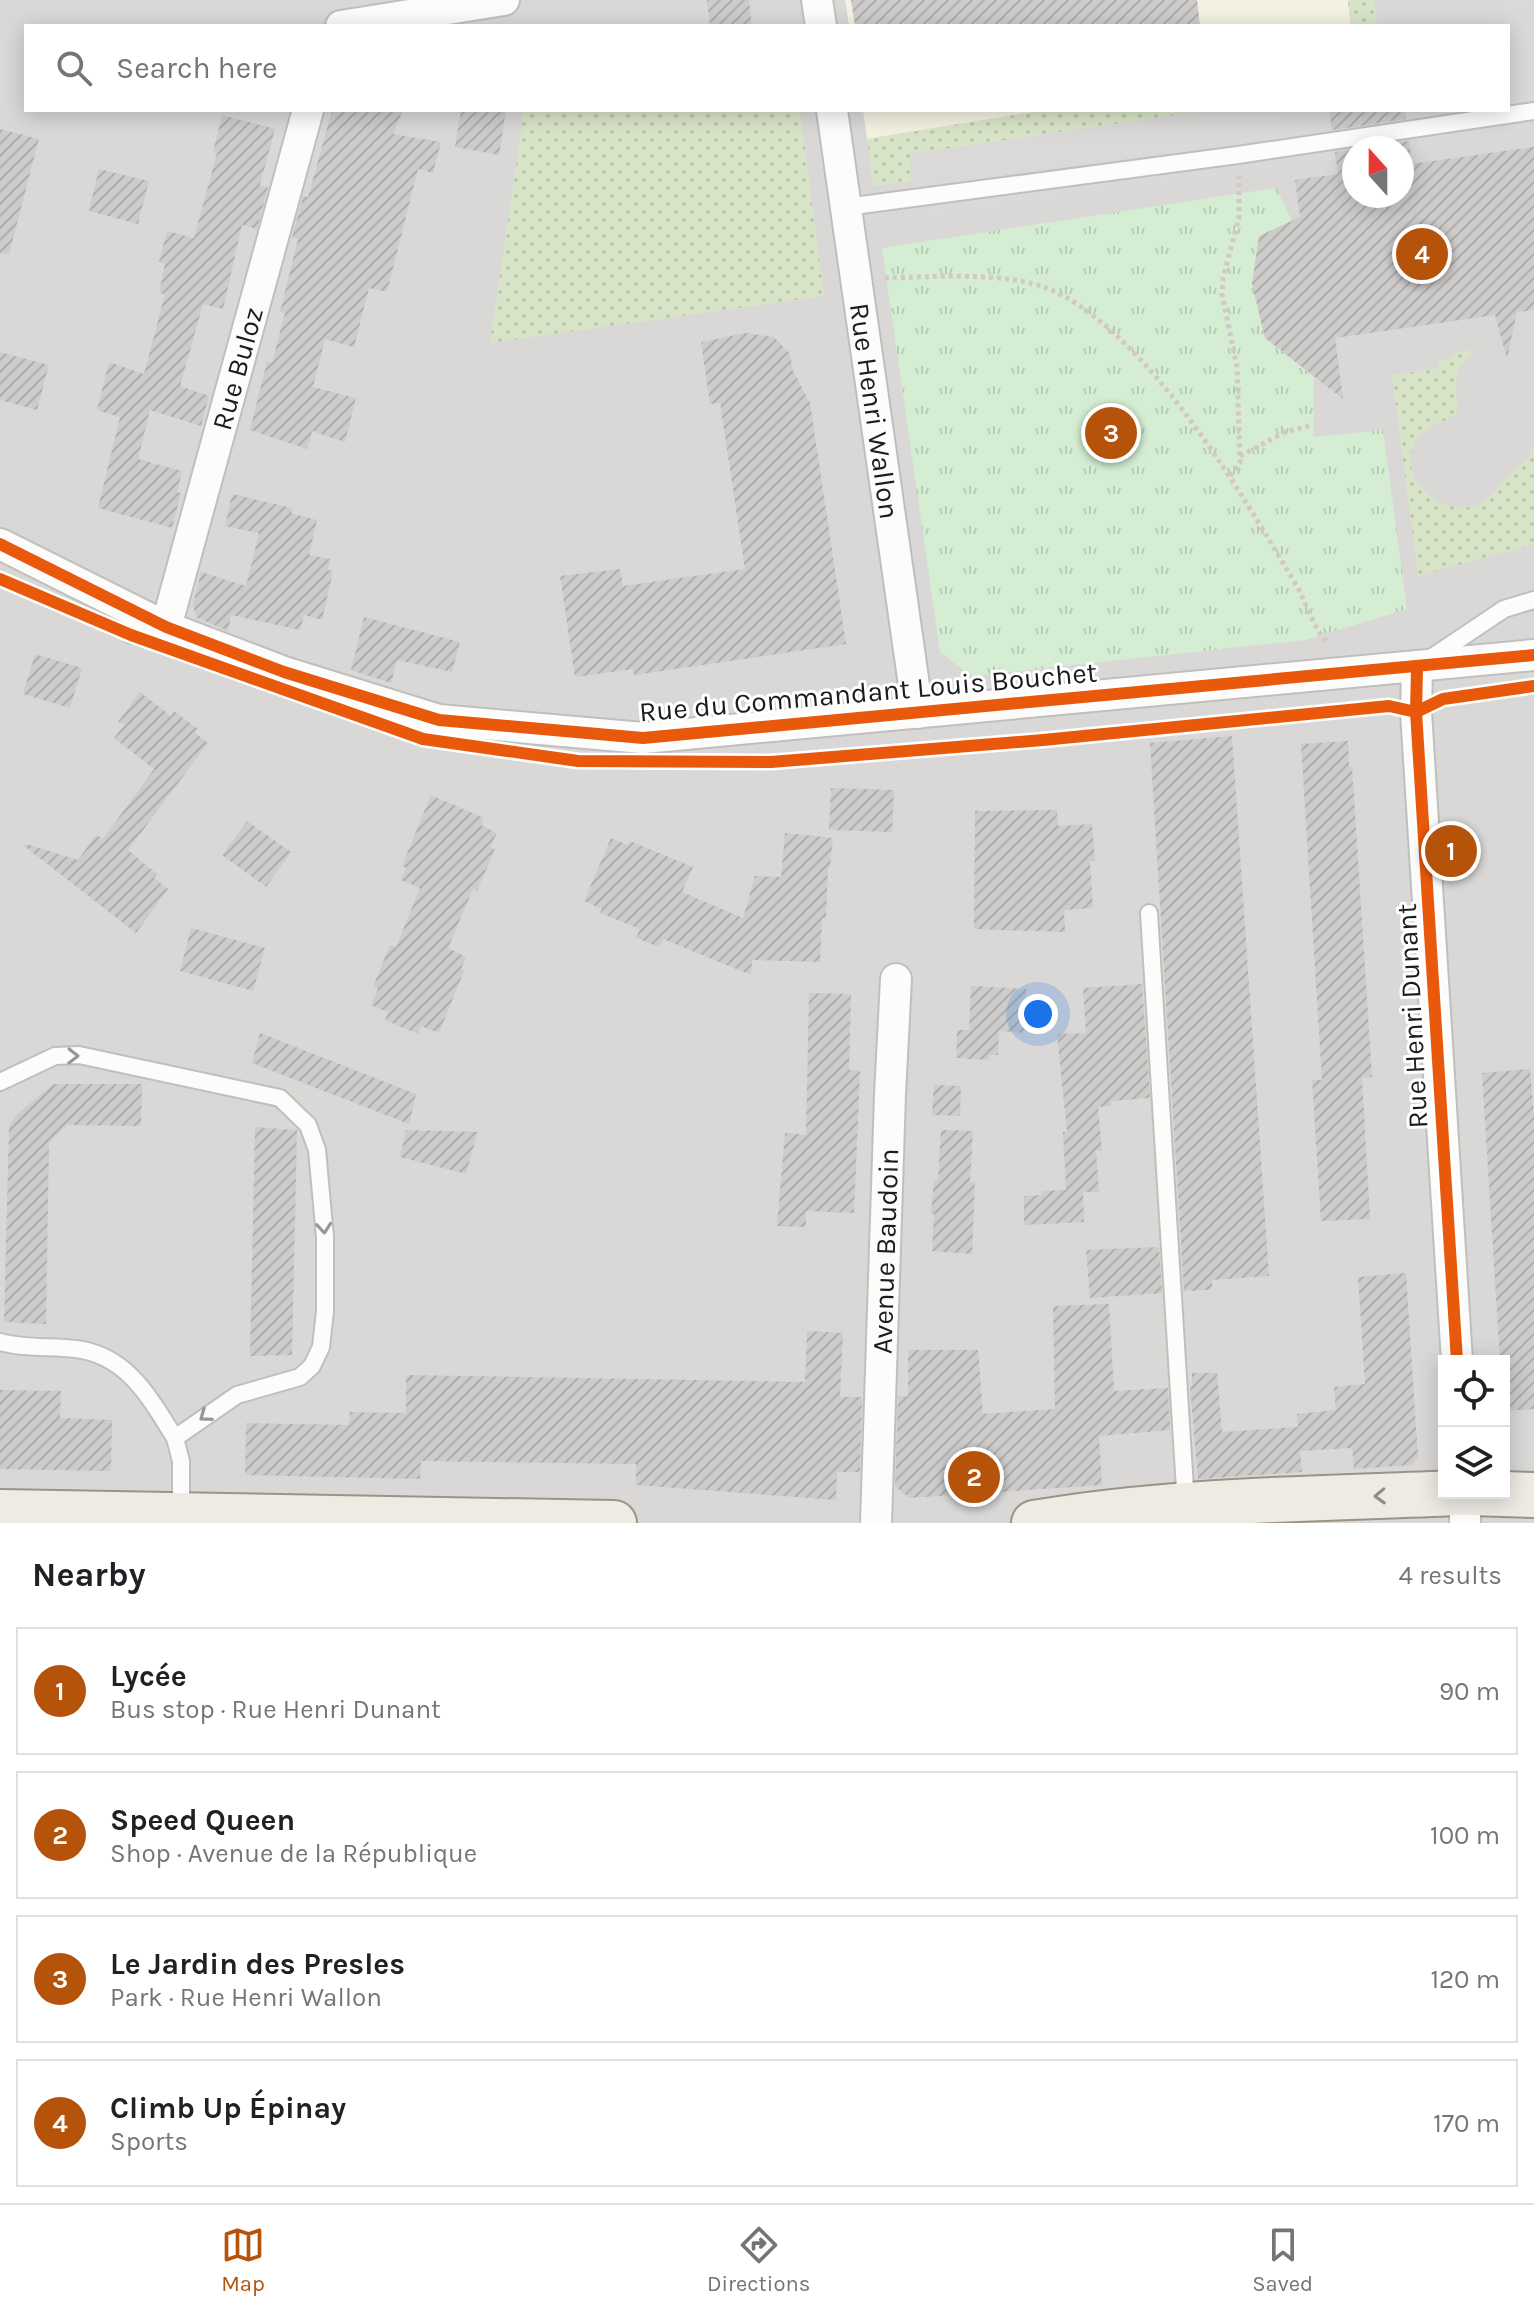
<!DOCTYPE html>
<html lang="en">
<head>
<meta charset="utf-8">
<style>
  :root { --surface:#fff; --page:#f6f6f6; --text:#202124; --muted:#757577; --line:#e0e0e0; --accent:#b45309 }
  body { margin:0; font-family:Karla,sans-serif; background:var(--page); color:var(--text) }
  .controls { position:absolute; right:24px; bottom:24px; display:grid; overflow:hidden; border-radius:0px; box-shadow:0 4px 20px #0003 }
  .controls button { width:72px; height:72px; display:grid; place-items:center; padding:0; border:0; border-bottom:2px solid var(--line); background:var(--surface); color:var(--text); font:40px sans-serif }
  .compass { position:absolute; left:1342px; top:136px; width:72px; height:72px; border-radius:50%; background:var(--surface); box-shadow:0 4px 20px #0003; rotate:339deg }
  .you { position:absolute; left:1038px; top:1014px; width:28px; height:28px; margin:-20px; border:6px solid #fff; border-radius:50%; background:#1a73e8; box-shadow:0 0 0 12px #1a73e833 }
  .badge { display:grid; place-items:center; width:52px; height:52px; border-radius:50%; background:var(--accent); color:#fff; font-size:26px; font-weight:700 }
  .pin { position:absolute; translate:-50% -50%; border:4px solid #fff; box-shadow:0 2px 8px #0006 }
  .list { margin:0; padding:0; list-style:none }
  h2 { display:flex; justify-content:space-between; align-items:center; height:104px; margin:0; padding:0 32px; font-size:34px }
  h2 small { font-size:26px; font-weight:400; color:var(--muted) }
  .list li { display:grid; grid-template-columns:52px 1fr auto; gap:24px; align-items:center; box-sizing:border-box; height:128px; margin:0 16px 16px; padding:0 16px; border:2px solid var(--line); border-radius:0px }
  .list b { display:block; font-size:30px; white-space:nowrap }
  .list p { margin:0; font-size:26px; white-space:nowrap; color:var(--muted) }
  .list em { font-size:26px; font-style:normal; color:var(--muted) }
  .icon { flex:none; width:44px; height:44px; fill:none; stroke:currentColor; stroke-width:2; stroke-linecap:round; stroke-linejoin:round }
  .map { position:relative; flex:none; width:1534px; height:1523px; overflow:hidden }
  .search { position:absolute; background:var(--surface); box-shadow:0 4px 20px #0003; left:24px; right:24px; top:24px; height:88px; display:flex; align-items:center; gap:20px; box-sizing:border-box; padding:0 28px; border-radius:0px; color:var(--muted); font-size:30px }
  .sheet { height:680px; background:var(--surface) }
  nav { display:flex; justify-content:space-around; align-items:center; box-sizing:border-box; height:112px; border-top:2px solid var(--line); background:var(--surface); font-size:22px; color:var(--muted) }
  nav a { display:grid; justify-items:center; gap:4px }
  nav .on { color:var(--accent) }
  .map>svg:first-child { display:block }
  .residential { fill:#d9d8d6; fill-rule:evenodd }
  .education { fill:#f3f1e1 }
  .grass { fill:url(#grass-dots) }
  .park { fill:url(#park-tufts) }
  .parking { fill:#dad9d8 }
  .building { fill:url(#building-hatch) }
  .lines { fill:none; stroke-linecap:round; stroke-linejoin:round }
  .service-casing { stroke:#c0bfbd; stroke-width:20 }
  .minor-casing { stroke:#c0bfbd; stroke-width:34 }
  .primary-casing { stroke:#9d9385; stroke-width:48 }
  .path { stroke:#d3c7c7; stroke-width:5; stroke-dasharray:4 4; stroke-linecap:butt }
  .service { stroke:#fcfcfb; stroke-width:16 }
  .minor { stroke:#fcfcfb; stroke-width:30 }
  .primary { stroke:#eeeae4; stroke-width:44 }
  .cycleway-casing { stroke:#fff; stroke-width:17 }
  .cycleway { stroke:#e8590c; stroke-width:12 }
  .oneway { stroke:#979797 }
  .oneway2 { stroke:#908d8a }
  .labels { text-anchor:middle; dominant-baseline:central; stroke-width:6; stroke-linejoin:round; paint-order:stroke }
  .street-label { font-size:28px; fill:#1c1c1c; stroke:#fff }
</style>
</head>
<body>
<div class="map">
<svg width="1534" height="1523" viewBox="0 0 1534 1523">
  <defs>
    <pattern id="grass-dots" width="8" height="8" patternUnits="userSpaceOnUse" patternTransform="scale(2)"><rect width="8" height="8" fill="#d8e4c7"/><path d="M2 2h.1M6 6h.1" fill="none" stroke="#b9c3aa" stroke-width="1.8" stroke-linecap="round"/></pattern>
    <pattern id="park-tufts" width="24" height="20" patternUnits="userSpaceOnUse" patternTransform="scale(2)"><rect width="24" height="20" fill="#d5eed3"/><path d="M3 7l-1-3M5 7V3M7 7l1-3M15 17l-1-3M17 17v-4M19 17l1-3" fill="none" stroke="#b6ccb5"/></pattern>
    <pattern id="building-hatch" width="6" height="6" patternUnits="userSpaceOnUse" patternTransform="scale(2)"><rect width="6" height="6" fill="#ceccca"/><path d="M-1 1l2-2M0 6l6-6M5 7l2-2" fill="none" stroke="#b0afad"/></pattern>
  </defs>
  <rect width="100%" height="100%" fill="#eae8e5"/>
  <path class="residential" d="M0,0H1534V1523H0ZM26,26H1508V110H26ZM1354,148H1402V196H1354ZM1444,1361H1504V1493H1444Z"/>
  <g class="education">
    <polygon points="845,0 1348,0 1351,26 849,26"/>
    <polygon points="863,110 1046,110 867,139"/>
  </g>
  <g class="grass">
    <polygon points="1348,0 1374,0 1378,26 1351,26"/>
    <polygon points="524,110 800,110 824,296 490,343"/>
    <polygon points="1046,110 1211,110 910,154 911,181 873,186 867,139"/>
    <path d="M1474,350C1448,379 1458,380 1457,413C1444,423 1425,426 1416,440C1393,477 1445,521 1480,504C1492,499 1497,486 1506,478C1518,464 1526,467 1534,447V544L1418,576L1392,375L1439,368L1438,360L1451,359L1452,353Z"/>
  </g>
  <polygon class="park" points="1276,188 1292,221 1259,236 1252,282 1264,336 1314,377 1313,437 1383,430 1407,609 1305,640 972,676 940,652 882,248"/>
  <g class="parking">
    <polygon points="1374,0 1534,0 1534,136 1417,152 1411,110 1508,110 1508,26 1378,26"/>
    <polygon points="1211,110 1282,110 1285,124 1325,118 1332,160 924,219 923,210 914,211 910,154"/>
  </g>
  <g class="building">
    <polygon points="707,0 749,0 752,26 710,26"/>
    <polygon points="851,0 1197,0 1200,26 855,26"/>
    <polygon points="332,110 403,110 393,134 441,142 433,173 418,169 387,292 369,288 354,347 325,339 313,387 356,398 345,442 312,431 307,449 250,430 267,362 272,363 285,313 280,312 298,239 292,238 303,196 308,197"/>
    <polygon points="461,110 506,110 499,155 455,147"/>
    <polygon points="1329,110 1405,110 1406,119 1332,130"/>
    <polygon points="222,115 275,129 260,185 268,187 257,229 242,225 223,309 203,304 180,386 209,396 201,426 150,410 138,459 182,471 177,492 181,493 172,528 98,508 120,417 97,410 109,362 144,374 165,294 159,293 165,264 159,262 167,231 194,238 217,153 213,152"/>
    <polygon points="0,129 39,139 9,254 0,253"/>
    <polygon points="1409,141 1412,164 1534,147 1534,310 1517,312 1507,359 1495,315 1335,338 1343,399 1265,338 1252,284 1259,236 1300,217 1295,180 1338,174 1335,152 1354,149 1354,196 1402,196 1402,148 1360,148"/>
    <polygon points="99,169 149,181 138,224 89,211"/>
    <polygon points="746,333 774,337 790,354 793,371 810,403 846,644 634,675 633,669 575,677 560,576 620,569 623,586 745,569 720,403 710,404 701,342"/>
    <polygon points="0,352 49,365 37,410 0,400"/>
    <polygon points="232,494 292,508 291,513 317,520 309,555 330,559 328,570 333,571 322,620 304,615 300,630 231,615 228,631 196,617 193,605 201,572 246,586 259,533 225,526"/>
    <polygon points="364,617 460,642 452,672 397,660 391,683 351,670"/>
    <polygon points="35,654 82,668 70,708 23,694"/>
    <polygon points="140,692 171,716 174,711 198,729 195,733 208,743 128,850 157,874 154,878 168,889 136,933 24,846 26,844 78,860 96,835 103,839 154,769 114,738 125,724 118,722"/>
    <polygon points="1232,736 1269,1276 1212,1280 1212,1288 1207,1290 1184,1291 1150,743"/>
    <polygon points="1348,741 1349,767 1352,766 1372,1077 1362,1078 1370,1219 1321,1221 1312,1080 1322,1080 1301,744"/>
    <polygon points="831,788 894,790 892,832 829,830"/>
    <polygon points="431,795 484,818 481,825 497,833 490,847 495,849 477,891 473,889 448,948 466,957 461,969 464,971 439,1033 421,1026 418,1034 385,1020 388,1012 371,1005 378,989 373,987 390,945 396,947 420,888 401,880 406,868 402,866"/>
    <polygon points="1057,810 1058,826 1092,824 1095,861 1090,861 1093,908 1064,910 1065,932 974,929 975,811"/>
    <polygon points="247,821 291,852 266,887 222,855"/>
    <polygon points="785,833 833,838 830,867 828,867 826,918 822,918 820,962 752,960 751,975 663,939 659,947 636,938 640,929 600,913 602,909 584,901 611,838 628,845 630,841 693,867 682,892 743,918 755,876 781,877"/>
    <polygon points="191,928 265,948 253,991 180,971"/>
    <polygon points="1142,984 1150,1098 1111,1101 1111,1106 1098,1107 1102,1151 1096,1151 1099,1192 1083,1192 1084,1222 1024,1225 1024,1196 1042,1195 1042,1191 1066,1190 1063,1132 1067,1132 1057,1034 1086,1033 1083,988"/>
    <polygon points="971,986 1026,989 1024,1033 999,1031 998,1055 989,1055 989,1060 956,1058 957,1030 969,1030"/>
    <polygon points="809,993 851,994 849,1070 860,1071 854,1213 806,1211 806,1227 777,1226 785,1133 806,1135"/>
    <polygon points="260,1033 416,1094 409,1124 252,1063"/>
    <polygon points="1530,1069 1534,1116 1534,1409 1504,1411 1504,1361 1500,1361 1482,1073"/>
    <polygon points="53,1084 142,1084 141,1126 67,1125 49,1142 46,1324 4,1322 9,1127 15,1116"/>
    <polygon points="934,1085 961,1086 960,1116 932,1115"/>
    <polygon points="255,1127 297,1130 292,1355 250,1356"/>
    <polygon points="406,1130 478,1132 466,1174 400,1157"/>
    <polygon points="941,1130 973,1131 970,1182 975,1182 972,1254 932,1251 934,1214 931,1214 934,1180 938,1180"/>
    <polygon points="1159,1247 1162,1293 1090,1298 1086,1250"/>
    <polygon points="1406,1273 1418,1457 1411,1465 1354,1469 1352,1448 1300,1451 1302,1472 1198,1479 1190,1386 1192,1386 1192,1373 1217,1373 1222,1432 1298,1427 1297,1414 1336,1410 1334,1387 1365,1384 1358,1277"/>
    <polygon points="1109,1304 1114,1391 1168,1388 1170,1430 1099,1436 1102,1485 909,1498 895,1486 898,1396 908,1396 908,1350 978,1350 983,1414 1055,1409 1053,1306"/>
    <polygon points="807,1331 843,1333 840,1397 862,1397 860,1472 837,1472 836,1500 636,1485 636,1464 421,1461 420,1479 245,1475 246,1423 349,1425 350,1412 406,1413 406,1375 805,1382"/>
    <polygon points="0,1390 61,1391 60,1418 112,1420 111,1471 0,1469"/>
  </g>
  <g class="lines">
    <defs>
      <g id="service">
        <polyline points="846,207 1238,155 1534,111"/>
        <polyline points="131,635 140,614"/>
        <polyline points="1428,660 1504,609 1534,600"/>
        <polyline points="1149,913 1186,1505"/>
        <path d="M0,1082L55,1056L79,1055L280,1098L308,1125L317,1150L325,1237V1311L321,1347L312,1366L300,1377L237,1395L175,1438C150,1398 127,1355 76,1349C51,1346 24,1349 0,1342"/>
        <polyline points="175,1438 181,1461 181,1513"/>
      </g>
      <g id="minor">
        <polyline points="817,0 821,26"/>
        <polyline points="341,26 504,0"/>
        <path id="s1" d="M832,110L918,713"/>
        <polyline points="0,544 166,627 284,672 439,720 643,738 1534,655"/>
        <path id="s2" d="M166,627L308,110"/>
        <polyline points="1417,668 1416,712 1457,1361"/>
        <path id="s3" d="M876,1523L890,1095L896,979"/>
        <polyline points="1465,1523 1465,1493"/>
      </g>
      <g id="primary">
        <polyline points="1471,1493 1534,1495"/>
        <polyline points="0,1512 614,1523"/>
        <path d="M1034,1523C1173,1499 1317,1499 1457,1493"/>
      </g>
    </defs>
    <use href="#service" class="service-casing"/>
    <use href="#minor" class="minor-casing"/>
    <use href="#primary" class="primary-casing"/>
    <g class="path">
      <path d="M885,278C932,277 1006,271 1049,289C1135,325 1220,459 1268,538C1278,555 1289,572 1299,590C1308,608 1314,629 1328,643"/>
      <polyline points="1240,456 1285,432 1313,425"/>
      <polyline points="1230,476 1240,463 1237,367 1222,294 1223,278 1239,217 1239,176"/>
    </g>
    <use href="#service" class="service"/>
    <use href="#minor" class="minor"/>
    <use href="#primary" class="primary"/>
    <defs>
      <g id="cycleway">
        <polyline points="0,544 166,627 284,672 439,720 643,738 1534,655"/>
        <polyline points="0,579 131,635 423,739 578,761 771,762 1043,740 1389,706 1416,712 1443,699 1534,686"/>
        <polyline points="1417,668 1416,712 1457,1361"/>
      </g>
    </defs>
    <use href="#cycleway" class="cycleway-casing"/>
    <use href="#cycleway" class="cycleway"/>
  </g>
  <defs><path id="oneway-chevron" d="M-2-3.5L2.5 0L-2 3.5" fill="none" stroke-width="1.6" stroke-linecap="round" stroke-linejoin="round" transform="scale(2)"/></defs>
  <g class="oneway">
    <use href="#oneway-chevron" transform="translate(73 1056) rotate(1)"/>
    <use href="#oneway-chevron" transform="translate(324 1228) rotate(85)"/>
    <use href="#oneway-chevron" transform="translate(205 1416) rotate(144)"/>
  </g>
  <use class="oneway2" href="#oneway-chevron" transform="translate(1380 1496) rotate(178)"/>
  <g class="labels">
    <g class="street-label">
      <text stroke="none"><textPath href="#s2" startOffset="268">Rue Buloz</textPath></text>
      <text stroke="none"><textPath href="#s1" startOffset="304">Rue Henri Wallon</textPath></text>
      <text transform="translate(868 692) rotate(-5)">Rue du Commandant Louis Bouchet</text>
      <text transform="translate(1412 1016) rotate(-93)">Rue Henri Dunant</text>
      <text stroke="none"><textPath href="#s3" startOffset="272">Avenue Baudoin</textPath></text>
    </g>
  </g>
</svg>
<div class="controls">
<button><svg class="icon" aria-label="locate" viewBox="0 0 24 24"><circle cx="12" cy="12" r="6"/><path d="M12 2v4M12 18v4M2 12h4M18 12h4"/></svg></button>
<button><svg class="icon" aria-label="layers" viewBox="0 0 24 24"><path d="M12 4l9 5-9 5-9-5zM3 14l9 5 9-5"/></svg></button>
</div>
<svg class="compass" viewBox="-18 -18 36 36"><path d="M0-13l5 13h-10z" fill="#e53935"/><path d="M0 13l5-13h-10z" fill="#757577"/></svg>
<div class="you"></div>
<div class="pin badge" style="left:1451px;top:851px">1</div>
<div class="pin badge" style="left:974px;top:1477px">2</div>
<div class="pin badge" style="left:1111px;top:433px">3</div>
<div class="pin badge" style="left:1422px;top:254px">4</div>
<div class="search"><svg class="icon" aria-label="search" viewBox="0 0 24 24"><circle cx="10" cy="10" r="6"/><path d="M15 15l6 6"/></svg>Search here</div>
</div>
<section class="sheet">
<h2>Nearby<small>4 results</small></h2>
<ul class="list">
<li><span class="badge">1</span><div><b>Lycée</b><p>Bus stop · Rue Henri Dunant</p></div><em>90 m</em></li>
<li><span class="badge">2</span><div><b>Speed Queen</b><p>Shop · Avenue de la République</p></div><em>100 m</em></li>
<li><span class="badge">3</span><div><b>Le Jardin des Presles</b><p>Park · Rue Henri Wallon</p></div><em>120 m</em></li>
<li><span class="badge">4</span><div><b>Climb Up Épinay</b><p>Sports</p></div><em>170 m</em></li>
</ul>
</section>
<nav>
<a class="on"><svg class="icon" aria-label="map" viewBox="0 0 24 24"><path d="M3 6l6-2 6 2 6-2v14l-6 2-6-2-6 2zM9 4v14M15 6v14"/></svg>Map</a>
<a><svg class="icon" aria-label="directions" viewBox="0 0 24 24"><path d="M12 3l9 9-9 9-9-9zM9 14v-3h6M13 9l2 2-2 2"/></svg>Directions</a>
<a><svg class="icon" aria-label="saved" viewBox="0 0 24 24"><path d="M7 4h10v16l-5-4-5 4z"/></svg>Saved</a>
</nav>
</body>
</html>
